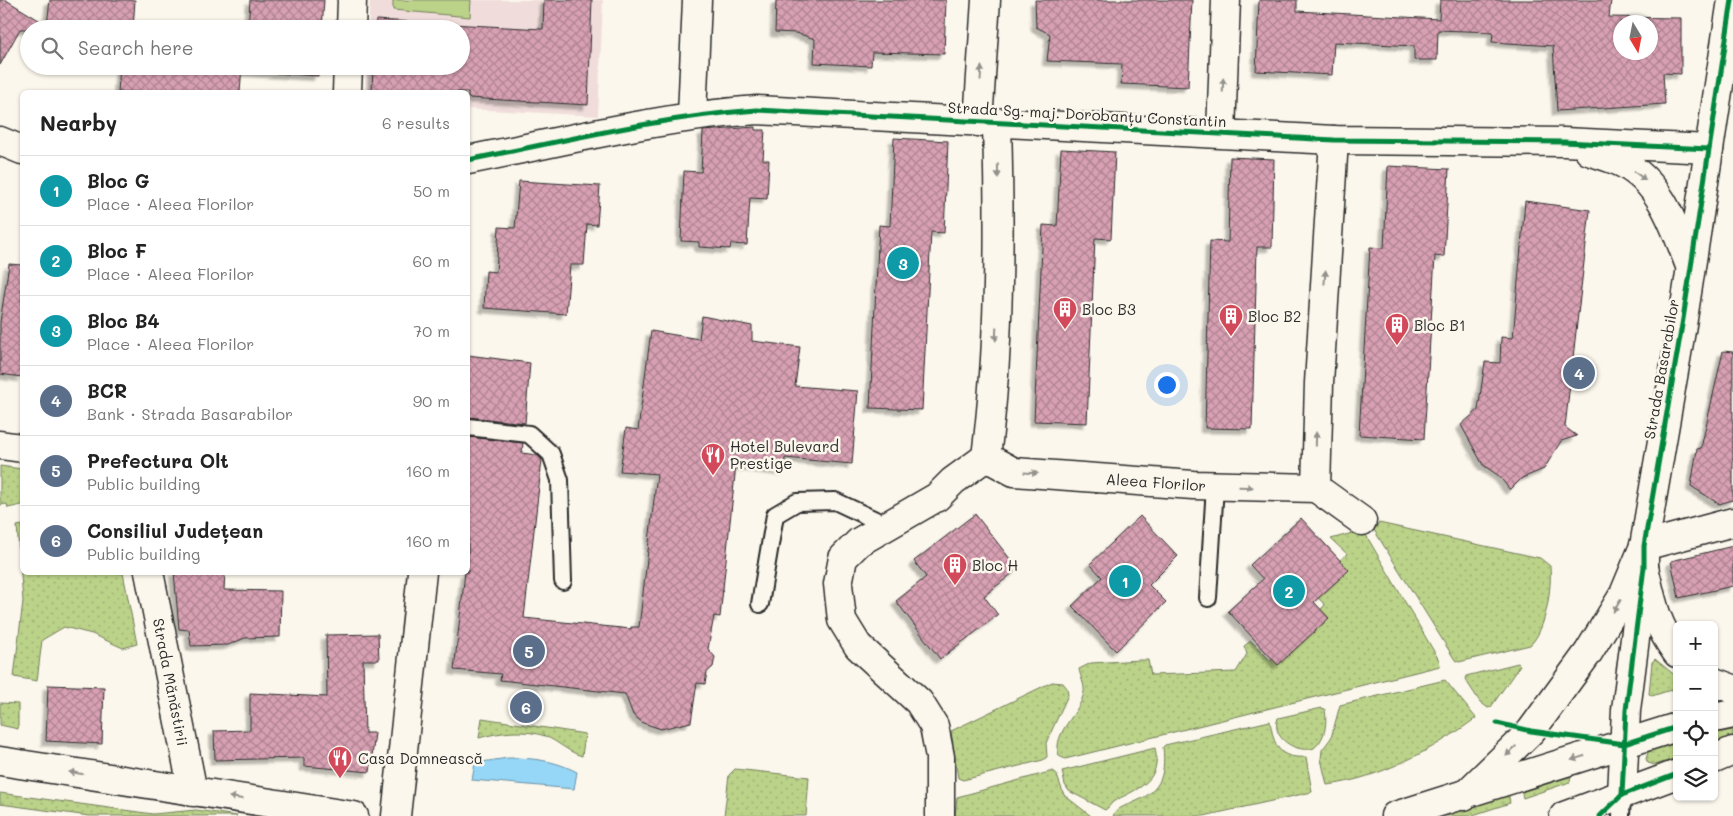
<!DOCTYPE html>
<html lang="en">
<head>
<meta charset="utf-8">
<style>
  :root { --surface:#fff; --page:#f6f6f6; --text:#222; --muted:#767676; --line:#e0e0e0; --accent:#2563eb }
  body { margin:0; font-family:Mali,sans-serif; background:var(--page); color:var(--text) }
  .controls { position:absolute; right:15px; bottom:15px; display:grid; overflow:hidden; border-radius:8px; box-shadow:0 1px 4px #0004 }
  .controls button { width:45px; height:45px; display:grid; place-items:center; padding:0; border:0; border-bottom:1px solid var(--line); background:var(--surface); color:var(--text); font:25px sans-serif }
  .compass { position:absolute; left:1613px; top:15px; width:45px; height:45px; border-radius:50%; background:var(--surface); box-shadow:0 1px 4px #0004; rotate:170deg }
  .you { position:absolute; left:1166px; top:384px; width:18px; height:18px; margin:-12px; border:4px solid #fff; border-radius:50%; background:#1a73e8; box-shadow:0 0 0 8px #1a73e833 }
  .badge { display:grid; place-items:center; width:32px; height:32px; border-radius:50%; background:var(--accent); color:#fff; font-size:16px; font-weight:700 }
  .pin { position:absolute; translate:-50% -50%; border:2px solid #fff; box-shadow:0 1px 5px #0006 }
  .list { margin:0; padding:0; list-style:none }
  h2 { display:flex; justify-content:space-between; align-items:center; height:65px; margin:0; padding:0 20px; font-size:21px }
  h2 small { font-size:16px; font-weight:400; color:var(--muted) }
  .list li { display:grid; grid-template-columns:32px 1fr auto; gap:15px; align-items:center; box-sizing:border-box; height:70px; padding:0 20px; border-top:1px solid var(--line) }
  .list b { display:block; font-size:19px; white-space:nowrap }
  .list p { margin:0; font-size:16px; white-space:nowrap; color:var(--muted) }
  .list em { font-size:16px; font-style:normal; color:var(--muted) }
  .icon { flex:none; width:28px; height:28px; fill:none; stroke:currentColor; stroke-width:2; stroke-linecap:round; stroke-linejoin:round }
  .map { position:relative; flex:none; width:1733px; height:816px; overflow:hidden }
  .search { position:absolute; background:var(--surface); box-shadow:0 1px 4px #0004; left:20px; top:20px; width:450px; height:55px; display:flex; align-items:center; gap:12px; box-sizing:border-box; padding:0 18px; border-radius:28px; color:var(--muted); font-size:19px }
  .panel { position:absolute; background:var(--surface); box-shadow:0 1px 4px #0004; left:20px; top:90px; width:450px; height:485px; border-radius:8px }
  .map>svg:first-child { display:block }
  .built { fill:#f0dddb }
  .grass { fill:url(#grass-dots); stroke:#737e5a }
  .pitch { fill:#bbd289; stroke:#737e5a }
  .water { fill:#96d6f7; stroke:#6b92a5 }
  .building { fill:url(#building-cross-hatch); stroke:#2b2b2b; fill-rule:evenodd; filter:url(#shadow) }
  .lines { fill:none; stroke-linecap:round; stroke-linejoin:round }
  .service-casing { stroke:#2b2b2b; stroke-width:20 }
  .minor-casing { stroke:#2b2b2b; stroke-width:31 }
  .tertiary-casing { stroke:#2b2b2b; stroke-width:31 }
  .secondary-casing { stroke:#2b2b2b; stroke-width:31 }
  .service { stroke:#fbf7ec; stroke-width:16 }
  .minor { stroke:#fbf7ec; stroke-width:28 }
  .tertiary { stroke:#fbf7ec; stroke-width:28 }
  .secondary { stroke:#fbf7ec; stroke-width:28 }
  .cycleway-casing { stroke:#fbf7ec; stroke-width:8 }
  .cycleway { stroke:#00873e; stroke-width:5 }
  .oneway { fill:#93918c }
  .labels { text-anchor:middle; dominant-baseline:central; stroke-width:5; stroke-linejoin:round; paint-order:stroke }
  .street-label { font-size:15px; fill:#2b2b2b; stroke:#fbf7ec }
  .poi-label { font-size:15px; fill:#2b2b2b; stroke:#fbf7ec; text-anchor:start }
</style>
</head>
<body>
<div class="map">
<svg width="1733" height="816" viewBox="0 0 1733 816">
  <defs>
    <pattern id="grass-dots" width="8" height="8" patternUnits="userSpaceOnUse" patternTransform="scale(1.25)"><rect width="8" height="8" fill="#bbd289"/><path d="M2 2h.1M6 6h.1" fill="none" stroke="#a1b476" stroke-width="1.8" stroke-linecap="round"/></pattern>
    <pattern id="building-cross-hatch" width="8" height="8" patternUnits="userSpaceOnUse" patternTransform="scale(1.25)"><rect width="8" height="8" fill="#d8a0b3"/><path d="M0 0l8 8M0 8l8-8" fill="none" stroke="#af8392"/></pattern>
    <filter id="shadow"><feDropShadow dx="-4.5" dy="4.5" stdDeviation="1" flood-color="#0004"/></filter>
  </defs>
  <rect width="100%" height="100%" fill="#fbf7ec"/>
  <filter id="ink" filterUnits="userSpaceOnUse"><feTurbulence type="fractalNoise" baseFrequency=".02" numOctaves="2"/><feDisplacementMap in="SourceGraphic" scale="10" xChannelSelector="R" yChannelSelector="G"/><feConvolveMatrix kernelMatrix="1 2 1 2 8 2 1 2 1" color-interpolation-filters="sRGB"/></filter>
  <g filter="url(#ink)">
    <polygon class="built" points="370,0 603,0 598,116 468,109 468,92 365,92 366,66 461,66 461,29 368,29"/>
    <g class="grass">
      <polygon points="0,466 22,469 22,505 8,508 7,504 0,505"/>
      <path d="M1379,523L1540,558L1550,566C1552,587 1546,631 1530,645L1459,662L1455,660L1374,530Z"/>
      <polygon points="22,525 22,572 123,573 137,644 123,648 92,634 64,627 42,640 37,681 14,677 23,601 17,526"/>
      <path d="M1363,530L1439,660L1440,666L1065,759L1059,756C1052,731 1080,715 1084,692C1085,685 1080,676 1079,669L1091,663L1140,660H1148L1151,675L1236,672L1247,654L1244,646L1251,641L1271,661L1325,605L1309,588L1347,554L1331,539Z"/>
      <polygon points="1655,659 1677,677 1677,688 1652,696 1649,694 1652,662"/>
      <polygon points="1518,663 1520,665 1491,707 1488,708 1480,702 1465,679 1466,676"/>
      <path d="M1445,680L1476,718C1435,749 1379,779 1327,785L1321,759L1322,750L1331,738L1340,705Z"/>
      <polygon points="1052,682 1063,683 1067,688 1068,695 1046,743 1047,757 1043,760 963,780 958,778 951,731"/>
      <polygon points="0,703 18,704 18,729 0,725"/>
      <path d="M1322,708L1325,709C1327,723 1326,738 1314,748C1297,754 1270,738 1278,718Z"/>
      <path d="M482,718L585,734L582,756C568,752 559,742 545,736C525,729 499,732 479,738Z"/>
      <path d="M1270,721C1274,745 1278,759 1306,757L1312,792L1204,816H1113C1116,809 1124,806 1132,803C1160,792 1166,777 1163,747L1165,745Z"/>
      <polygon points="1733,730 1733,738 1714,745 1714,733"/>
      <polygon points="1677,742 1677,758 1655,765 1648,763 1646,759 1648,752 1656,747"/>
      <path d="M1155,748C1162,780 1140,788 1116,800C1111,802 1109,808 1105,810L1069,791L1065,785L1062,771Z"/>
      <polygon points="735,769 809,777 806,816 724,816 729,775"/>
      <polygon points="1053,771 1056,773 1064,795 1091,816 955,816 957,797"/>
      <polygon points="1571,773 1570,782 1523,798 1520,786"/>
      <polygon points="1508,791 1510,803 1470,816 1425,816"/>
      <polygon points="0,793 153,814 196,810 237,816 89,816 0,804"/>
    </g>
    <polygon class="pitch" points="393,0 471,0 470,17 393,10"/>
    <path class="water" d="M508,758C533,758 554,760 577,772L574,789L472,780L475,763Z"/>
    <g class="building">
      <polygon points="0,0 6,0 47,25 50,0 135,0 133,29 20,29 0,65"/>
      <polygon points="250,0 324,0 322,29 248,29"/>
      <polygon points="544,0 592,0 588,105 468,98 468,92 372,92 373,66 461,66 461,29 375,29 376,20 543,29"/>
      <polygon points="776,0 946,0 944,54 872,52 871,66 814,63 815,39 796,33 775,32"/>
      <polygon points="1035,0 1192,0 1188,87 1121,84 1122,64 1047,61 1050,34 1036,27"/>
      <path d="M1259,0H1297V11L1439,19L1440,0H1611L1609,17L1681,18V74L1663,73L1665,104L1557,111L1553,46L1492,42L1493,32L1438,30L1437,60H1414V46L1334,42L1332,75L1256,71ZM1620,22H1650V52H1620Z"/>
      <polygon points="120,66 242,66 240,92 118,92"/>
      <polygon points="245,66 319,66 318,76 244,71"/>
      <polygon points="755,127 755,130 765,130 763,160 769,160 767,199 750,198 747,245 731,244 730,249 699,247 699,242 681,241 684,171 701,172 703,131"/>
      <polygon points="894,138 948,141 944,233 931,232 922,410 870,408 879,225 890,226"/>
      <polygon points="1061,149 1115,152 1111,239 1095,238 1087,423 1034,421 1043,225 1057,226"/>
      <polygon points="1230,157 1274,159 1272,247 1257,247 1252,429 1205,428 1210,241 1228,242"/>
      <polygon points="1388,166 1449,169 1444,257 1435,256 1424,439 1359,435 1370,247 1384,248"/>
      <polygon points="519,181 600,186 597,225 587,224 584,265 570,265 566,314 484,308 486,271 496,272 499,227 515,228"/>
      <polygon points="1525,201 1590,210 1565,427 1577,436 1561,441 1544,469 1522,478 1510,490 1499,476 1483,465 1461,425 1478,410 1485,362 1500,363 1501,337 1513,338"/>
      <polygon points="9,264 22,265 22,377 0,374 0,322"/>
      <polygon points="702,316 752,326 752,341 800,347 795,386 858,391 852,464 785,458 784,471 736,465 720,617 714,616 708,649 715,657 713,667 707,672 705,684 697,683 691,722 661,729 643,723 633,715 625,694 500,680 501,674 454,670 465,572 468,572 468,437 523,443 522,453 537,455 542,460 524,618 631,629 631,627 639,627 657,474 620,471 626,428 638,430 651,331 699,339"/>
      <polygon points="1723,351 1733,352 1733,500 1719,504 1691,486 1697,449 1701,448"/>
      <polygon points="468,355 530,363 525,423 468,417"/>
      <polygon points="975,514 1018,569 984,596 998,615 940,659 896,601 926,577 914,561"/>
      <polygon points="1140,516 1178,556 1149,585 1166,602 1116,651 1072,606 1102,577 1090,564"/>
      <polygon points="1301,518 1349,570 1314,602 1329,618 1278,665 1228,611 1263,579 1250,565"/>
      <polygon points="1733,546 1733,586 1679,598 1671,561"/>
      <polygon points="174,572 225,572 224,590 281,591 280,637 245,638 228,645 191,646 189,630 179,629"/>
      <polygon points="378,634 379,660 363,660 365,733 375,733 370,772 304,766 304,758 215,760 214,731 250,730 250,693 327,697 326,635"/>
      <polygon points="48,685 104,687 102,744 46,741"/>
    </g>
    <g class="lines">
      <defs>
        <g id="service">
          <polyline points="468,427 529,434 551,454 560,480 563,581"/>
          <polyline points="1208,598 1215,486"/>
          <polyline points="760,604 775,515 797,502 835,501 888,526"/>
          <polyline points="1621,816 1622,795"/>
        </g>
        <g id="minor">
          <polyline points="351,29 352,0"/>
          <polyline points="347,92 348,66"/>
          <polyline points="692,116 697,0"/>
          <polyline points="978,122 986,0"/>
          <polyline points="1221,133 1226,0"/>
          <polyline points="0,445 22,448"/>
          <path d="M986,457C1000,347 1000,234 997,123"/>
          <polyline points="986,457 1014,472 1193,485 1316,488"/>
          <polyline points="1316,488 1319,383 1334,140"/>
          <polyline points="1316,488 1362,521"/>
          <polyline points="1644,546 1733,522"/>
          <polyline points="149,572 193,792"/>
          <polyline points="396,816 422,572"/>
          <polyline points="940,816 940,757 934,726 919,702 858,646 842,620 838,584 843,558 859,542 937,497 953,481 986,457"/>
        </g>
        <g id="tertiary">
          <polyline points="0,141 22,150"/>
          <path d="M1589,151C1600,155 1612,158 1622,163C1662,183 1675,228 1690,266"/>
          <path d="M468,160C564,141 659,117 757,110L1334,140L1564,142L1709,149"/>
          <polyline points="1622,795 1626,710 1644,567 1644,546 1683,319 1732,0"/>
        </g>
        <g id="secondary">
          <path d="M1644,567C1652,602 1655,623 1677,653"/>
          <polyline points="1714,682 1733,689"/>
          <polyline points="1714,718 1733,714"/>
          <polyline points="1714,759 1733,751"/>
          <polyline points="0,761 354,816"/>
          <polyline points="1464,796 1531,731 1588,653 1624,594 1644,546"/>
          <polyline points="1395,816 1677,727"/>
          <polyline points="1564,816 1677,774"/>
        </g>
      </defs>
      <use href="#service" class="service-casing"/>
      <use href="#minor" class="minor-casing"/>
      <use href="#tertiary" class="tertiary-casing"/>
      <use href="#secondary" class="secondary-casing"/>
      <use href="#service" class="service"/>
      <use href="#minor" class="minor"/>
      <use href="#tertiary" class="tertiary"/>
      <use href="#secondary" class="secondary"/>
      <defs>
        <g id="cycleway">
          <path d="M468,160C564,141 659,117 757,110L1334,140L1564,142L1709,149"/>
          <polyline points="1497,723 1531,731 1624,744 1677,727"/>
          <polyline points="1622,795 1626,710 1644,567 1644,546 1683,319 1732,0"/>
          <polyline points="1600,816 1622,795 1677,774"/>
        </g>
      </defs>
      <use href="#cycleway" class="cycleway-casing"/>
      <use href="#cycleway" class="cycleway"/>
    </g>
    <defs><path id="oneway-solid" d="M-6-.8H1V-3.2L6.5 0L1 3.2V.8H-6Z" transform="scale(1.25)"/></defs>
    <g class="oneway">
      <use href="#oneway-solid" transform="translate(981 73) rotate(-86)"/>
      <use href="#oneway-solid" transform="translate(1223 85) rotate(-88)"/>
      <use href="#oneway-solid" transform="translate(998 171) rotate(89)"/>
      <use href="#oneway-solid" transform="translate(1640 176) rotate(38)"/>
      <use href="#oneway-solid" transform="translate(1325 277) rotate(-85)"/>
      <use href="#oneway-solid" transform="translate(996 334) rotate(92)"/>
      <use href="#oneway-solid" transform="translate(1316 439) rotate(-89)"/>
      <use href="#oneway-solid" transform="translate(1031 473) rotate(3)"/>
      <use href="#oneway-solid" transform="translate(1246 487) rotate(2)"/>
      <use href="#oneway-solid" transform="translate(1617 606) rotate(121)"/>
      <use href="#oneway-solid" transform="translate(1511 751) rotate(135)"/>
      <use href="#oneway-solid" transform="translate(1578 758) rotate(163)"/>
      <use href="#oneway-solid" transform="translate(76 773) rotate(-171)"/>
      <use href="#oneway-solid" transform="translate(236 798) rotate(-171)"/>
    </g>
  </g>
  <defs>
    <symbol id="building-pin" viewBox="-11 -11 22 30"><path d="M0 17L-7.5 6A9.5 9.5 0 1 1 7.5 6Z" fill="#d1495b" stroke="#fbf7ec"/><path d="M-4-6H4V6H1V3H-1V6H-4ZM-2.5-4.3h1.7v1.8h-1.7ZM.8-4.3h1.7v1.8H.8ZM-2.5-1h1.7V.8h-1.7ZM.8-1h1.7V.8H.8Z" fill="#fff"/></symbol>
    <symbol id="restaurant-pin" viewBox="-11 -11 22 30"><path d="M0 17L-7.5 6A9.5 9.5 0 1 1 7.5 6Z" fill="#d1495b" stroke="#fbf7ec"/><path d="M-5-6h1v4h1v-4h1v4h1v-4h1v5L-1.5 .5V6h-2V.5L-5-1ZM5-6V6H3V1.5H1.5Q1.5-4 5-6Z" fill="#fff"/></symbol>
  </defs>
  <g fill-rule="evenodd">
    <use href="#building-pin" x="1051" y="295" width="28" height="38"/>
    <use href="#building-pin" x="1217" y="302" width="28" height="38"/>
    <use href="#building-pin" x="1383" y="311" width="28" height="38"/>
    <use href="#restaurant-pin" x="699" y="441" width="28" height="38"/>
    <use href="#building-pin" x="941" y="551" width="28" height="38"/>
    <use href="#restaurant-pin" x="326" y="744" width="28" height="38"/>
  </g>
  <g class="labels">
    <g class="street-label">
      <text transform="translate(1087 114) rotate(3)">Strada Sg. maj. Dorobanțu Constantin</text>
      <text transform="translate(1661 369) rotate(-80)">Strada Basarabilor</text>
      <text transform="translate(1156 482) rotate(4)">Aleea Florilor</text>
      <text transform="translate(171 682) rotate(79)">Strada Mănăstirii</text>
    </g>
    <g class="poi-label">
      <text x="1082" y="309">Bloc B3</text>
      <text x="1248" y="316">Bloc B2</text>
      <text x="1414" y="325">Bloc B1</text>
      <text x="730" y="446">Hotel Bulevard<tspan x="730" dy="17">Prestige</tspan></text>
      <text x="972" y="565">Bloc H</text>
      <text x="358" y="758">Casa Domnească</text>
    </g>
  </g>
</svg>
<div class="controls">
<button>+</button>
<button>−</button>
<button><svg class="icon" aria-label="locate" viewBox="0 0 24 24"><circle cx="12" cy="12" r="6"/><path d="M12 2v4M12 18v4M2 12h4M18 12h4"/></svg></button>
<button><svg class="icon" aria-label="layers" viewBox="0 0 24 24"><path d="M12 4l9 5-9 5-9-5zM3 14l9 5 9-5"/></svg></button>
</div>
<svg class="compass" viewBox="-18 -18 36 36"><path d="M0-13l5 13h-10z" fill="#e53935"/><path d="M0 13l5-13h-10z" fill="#767676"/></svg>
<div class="you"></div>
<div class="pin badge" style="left:1125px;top:581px;background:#0f9aa8">1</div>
<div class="pin badge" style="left:1289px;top:591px;background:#0f9aa8">2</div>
<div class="pin badge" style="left:903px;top:263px;background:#0f9aa8">3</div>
<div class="pin badge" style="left:1579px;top:373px;background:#5c6f8a">4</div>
<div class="pin badge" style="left:529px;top:651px;background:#5c6f8a">5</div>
<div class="pin badge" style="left:526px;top:707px;background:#5c6f8a">6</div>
<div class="search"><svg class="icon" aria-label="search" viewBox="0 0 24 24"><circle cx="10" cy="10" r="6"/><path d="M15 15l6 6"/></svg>Search here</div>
<section class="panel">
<h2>Nearby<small>6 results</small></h2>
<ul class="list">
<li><span class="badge" style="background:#0f9aa8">1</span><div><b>Bloc G</b><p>Place · Aleea Florilor</p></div><em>50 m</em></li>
<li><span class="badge" style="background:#0f9aa8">2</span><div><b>Bloc F</b><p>Place · Aleea Florilor</p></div><em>60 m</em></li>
<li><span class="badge" style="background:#0f9aa8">3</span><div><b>Bloc B4</b><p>Place · Aleea Florilor</p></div><em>70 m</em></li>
<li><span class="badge" style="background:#5c6f8a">4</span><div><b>BCR</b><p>Bank · Strada Basarabilor</p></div><em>90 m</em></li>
<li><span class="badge" style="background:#5c6f8a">5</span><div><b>Prefectura Olt</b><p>Public building</p></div><em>160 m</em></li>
<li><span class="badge" style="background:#5c6f8a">6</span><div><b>Consiliul Județean</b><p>Public building</p></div><em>160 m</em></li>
</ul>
</section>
</div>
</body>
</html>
